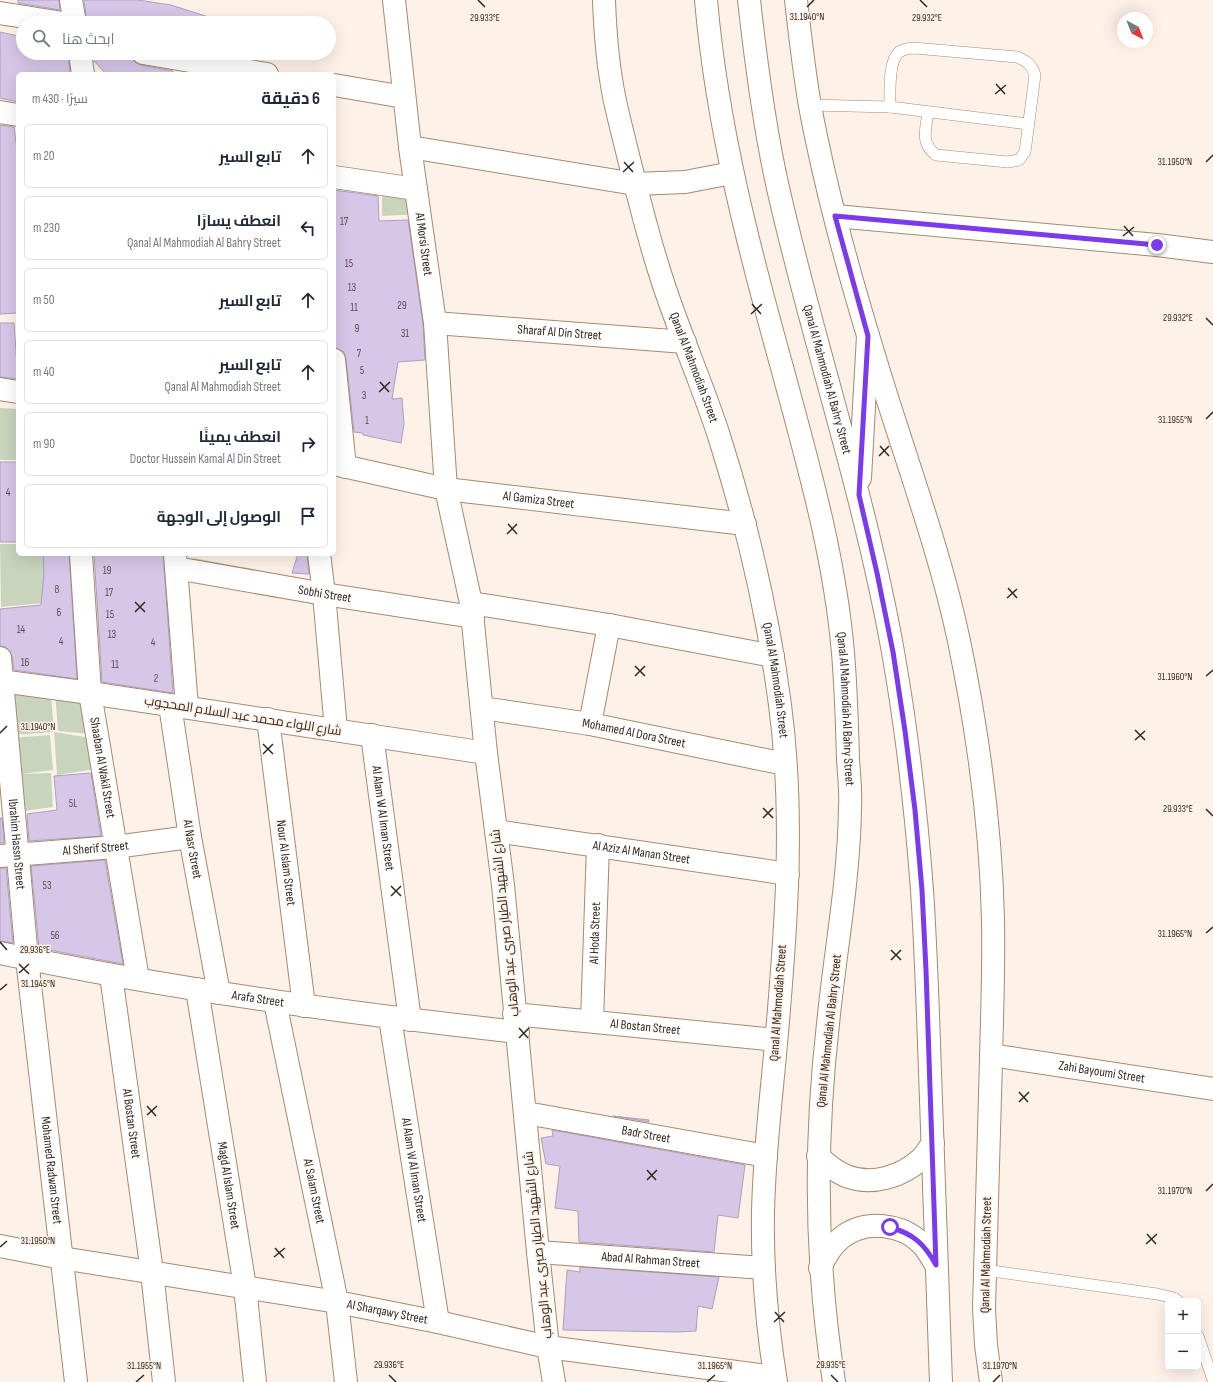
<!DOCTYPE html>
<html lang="ar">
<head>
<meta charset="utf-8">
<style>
  :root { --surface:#fff; --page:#f6f6f7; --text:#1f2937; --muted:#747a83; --line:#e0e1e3 }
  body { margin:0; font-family:"Sofia Sans Condensed",Cairo,sans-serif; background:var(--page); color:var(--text); direction:rtl }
  .controls { position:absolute; right:12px; bottom:12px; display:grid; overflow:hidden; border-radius:6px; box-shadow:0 4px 16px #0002 }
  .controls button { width:36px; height:36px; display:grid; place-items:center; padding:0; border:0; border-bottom:1px solid var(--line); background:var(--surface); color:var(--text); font:20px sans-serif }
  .compass { position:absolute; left:1117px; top:12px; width:36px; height:36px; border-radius:50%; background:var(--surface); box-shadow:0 4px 16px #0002; rotate:138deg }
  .stop { position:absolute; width:12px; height:12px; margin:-9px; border:3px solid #7c3aed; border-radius:50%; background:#fff }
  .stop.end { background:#7c3aed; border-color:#fff; box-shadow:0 1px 4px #0008 }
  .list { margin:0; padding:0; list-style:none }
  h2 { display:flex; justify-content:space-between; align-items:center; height:52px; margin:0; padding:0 16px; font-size:17px }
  h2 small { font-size:13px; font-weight:400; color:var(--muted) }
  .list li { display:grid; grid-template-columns:26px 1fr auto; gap:12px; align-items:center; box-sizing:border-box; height:64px; margin:0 8px 8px; padding:0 8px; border:1px solid var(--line); border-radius:6px }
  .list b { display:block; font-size:15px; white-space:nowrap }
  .list p { margin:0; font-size:13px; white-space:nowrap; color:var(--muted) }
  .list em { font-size:13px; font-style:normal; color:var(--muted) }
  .icon { flex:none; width:22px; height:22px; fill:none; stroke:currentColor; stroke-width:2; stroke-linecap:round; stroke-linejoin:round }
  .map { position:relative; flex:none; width:1213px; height:1382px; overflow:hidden; direction:ltr }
  .search { position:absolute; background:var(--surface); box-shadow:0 4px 16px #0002; left:16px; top:16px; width:320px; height:44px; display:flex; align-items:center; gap:10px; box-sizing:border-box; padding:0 14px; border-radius:22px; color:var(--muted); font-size:15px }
  .panel { position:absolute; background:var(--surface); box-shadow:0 4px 16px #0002; left:16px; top:72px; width:320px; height:484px; border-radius:6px; direction:rtl }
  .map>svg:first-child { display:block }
  .green { fill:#c8d4bc }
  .building { fill:#d6c6e7; stroke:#ae9fbf }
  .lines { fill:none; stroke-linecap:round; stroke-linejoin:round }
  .service-casing { stroke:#a68a71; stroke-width:12 }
  .minor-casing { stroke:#a68a71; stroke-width:24 }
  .tertiary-casing { stroke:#a68a71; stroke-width:24 }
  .secondary-casing { stroke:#a68a71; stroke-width:24 }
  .service { stroke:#fff; stroke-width:11 }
  .minor { stroke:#fff; stroke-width:22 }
  .tertiary { stroke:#fff; stroke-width:22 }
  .secondary { stroke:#fff; stroke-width:22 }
  .route { stroke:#7c3aed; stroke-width:5 }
  .ticks { fill:none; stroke:#33281e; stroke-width:1.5 }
  .labels { text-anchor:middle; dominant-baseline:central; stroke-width:3; stroke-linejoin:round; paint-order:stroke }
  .number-label { font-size:11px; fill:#5c5050 }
  .street-label { font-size:13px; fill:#33281e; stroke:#fef1e7 }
  .ticks-label { font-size:10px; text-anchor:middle; fill:#33281e; stroke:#fef1e7; stroke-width:3; stroke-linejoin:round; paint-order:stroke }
</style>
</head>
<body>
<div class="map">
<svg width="1213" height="1382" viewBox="0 0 1213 1382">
  <rect width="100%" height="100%" fill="#fef1e7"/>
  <g class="green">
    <polygon points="382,179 417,181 421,214 382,216"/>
    <polygon points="0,408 18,409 18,460 0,460"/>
    <polygon points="0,544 18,544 18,554 45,554 44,603 1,607"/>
    <polygon points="193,558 318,581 315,589 194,568"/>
    <polygon points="9,687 51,694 54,732 91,738 96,769 57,775 54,732 14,735"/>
    <polygon points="55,692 86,697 91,734 58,731"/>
    <polygon points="50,735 53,770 21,774 51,773 53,807 18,812 10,738"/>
  </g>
  <g class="building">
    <polygon points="18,0 59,0 60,10 18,3"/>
    <polygon points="84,0 138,0 171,5 215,19 214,23 87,23"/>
    <polygon points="0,32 23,37 23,53 68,53 70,74 18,74 18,102 0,98"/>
    <polygon points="93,53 111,53 131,57 135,62 141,65 173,71 173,74 106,74 94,61"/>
    <polygon points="0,125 14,127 18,157 18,313 0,314"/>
    <polygon points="334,190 378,196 379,221 408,220 423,324 425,360 398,362 392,399 402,398 404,424 401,443 363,435 363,433 354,432 346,359 344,352 339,349 334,348"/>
    <polygon points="0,323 14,323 18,379 0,377"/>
    <rect x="0" y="462" width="18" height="80"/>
    <polygon points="43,554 69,554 77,679 14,670 12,657 10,651 6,647 0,646 0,609 41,605 44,574"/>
    <polygon points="94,554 163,554 173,693 102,682"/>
    <polygon points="298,554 307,554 309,574 292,573"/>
    <polygon points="91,773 101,836 29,841 27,814 57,810 54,776"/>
    <polygon points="0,818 2,818 4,843 0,843"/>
    <polygon points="105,860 123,964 39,948 31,866"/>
    <polygon points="0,868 6,868 13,943 0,941"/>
    <polygon points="613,1116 649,1120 649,1122"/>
    <polygon points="552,1130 745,1165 738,1218 718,1215 714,1252 579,1242 578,1211 555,1208 560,1166 546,1164 541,1138 553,1136"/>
    <polygon points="580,1267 719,1277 712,1309 698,1306 696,1331 677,1332 563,1330 567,1270 580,1272"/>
  </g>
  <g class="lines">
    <defs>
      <g id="service">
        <polyline points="810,105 890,107 1028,124"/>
        <path d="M890,107C890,94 888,61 899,52C904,49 909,48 914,48L1017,57C1027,61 1032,65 1035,75L1025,152L1019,160L1008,162L936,155C920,143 926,129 928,112"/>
        <polyline points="985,1270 1157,1294 1174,1298 1178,1301"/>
        <polyline points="1198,1336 1213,1380"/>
      </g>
      <g id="minor">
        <polyline points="71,0 75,23"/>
        <path id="s1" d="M394,0L410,147L435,323L446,489L471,603L486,753L503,885L538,1252L548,1347L554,1382"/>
        <polyline points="0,13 63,23"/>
        <polyline points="80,53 83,74"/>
        <polyline points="143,53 267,74"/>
        <polyline points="334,85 404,97"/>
        <polyline points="0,112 18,115"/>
        <polyline points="410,147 635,184"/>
        <polyline points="334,177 416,189"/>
        <polyline points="835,216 1157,245 1213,252"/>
        <path id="s2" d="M435,323L685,342"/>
        <polyline points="334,360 345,467"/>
        <polyline points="0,389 18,392"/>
        <path id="s3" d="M334,464L446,489L745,524"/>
        <path id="s4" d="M81,554L90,693L138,979"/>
        <polyline points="319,554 324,594 336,730"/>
        <polyline points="175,555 187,707"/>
        <path id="s5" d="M176,568L324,594L473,617"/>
        <polyline points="471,603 609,625 773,656"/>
        <path id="s6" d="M0,658L27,959L76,1382"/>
        <polyline points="0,681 90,693 486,753"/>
        <path id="s7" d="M170,705L190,837L219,993"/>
        <path id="s8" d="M482,708L590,724L785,764"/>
        <path id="s9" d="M268,719L304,1006"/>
        <polyline points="590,724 609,625"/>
        <path id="s10" d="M372,735L410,1020"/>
        <path id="s11" d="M496,831L788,874"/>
        <path id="s12" d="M0,856L115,847L190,837"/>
        <path id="s13" d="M0,953C171,989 344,1013 518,1032"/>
        <path id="s14" d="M111,975L152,1272L164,1382"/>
        <path id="s15" d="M197,989L245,1287L255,1382"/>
        <path id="s16" d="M275,1002L337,1302L346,1382"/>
        <path id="s17" d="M514,1014L776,1040"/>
        <path id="s18" d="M390,1018L438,1322"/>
        <path id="s19" d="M592,1021L598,845"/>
        <path id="s20" d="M991,1055L1213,1089"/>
        <path id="s21" d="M526,1113L766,1156"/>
        <path id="s22" d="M0,1246L62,1258L337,1302L438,1322L548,1347L775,1377"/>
        <path id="s23" d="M538,1252L764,1268"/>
      </g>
      <g id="tertiary">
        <path id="s24" d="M604,0C605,28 607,57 612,85C615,105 621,126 626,147C636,188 646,229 659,270C676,326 701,380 719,436C747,524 768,613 780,705C795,817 786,931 776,1044C771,1100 764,1156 763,1213C762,1270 767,1326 776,1382"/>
        <path d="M796,0C800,36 804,71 810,106C828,202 856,298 885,391C911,474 941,556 959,641C978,733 991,826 993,920C994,967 992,1014 991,1060C988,1143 986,1226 984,1308L986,1345L991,1382"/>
      </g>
      <g id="secondary">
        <path id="s25" d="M706,0C717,127 749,249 783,371C808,464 835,557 843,653C846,688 847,723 848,759C849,775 851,791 850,808C849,881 835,952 828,1024C814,1146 815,1261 834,1382"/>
        <path id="s26" d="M749,0C756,63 764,126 778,188C813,343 865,495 893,652C907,731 916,810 922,890C926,950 928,1012 930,1072C934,1176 937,1279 941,1382"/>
        <polyline points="635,184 685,182 732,173"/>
        <polyline points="860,478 868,336"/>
        <path d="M818,1156C826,1164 835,1171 846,1176C872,1186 902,1177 922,1158C926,1154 929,1148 933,1143"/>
        <path d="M820,1268C825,1257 831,1246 841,1238C865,1219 902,1223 923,1245C928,1251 932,1258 936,1265"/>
      </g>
    </defs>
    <use href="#service" class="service-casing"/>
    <use href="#minor" class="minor-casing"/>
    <use href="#tertiary" class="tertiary-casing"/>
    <use href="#secondary" class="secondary-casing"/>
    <use href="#service" class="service"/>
    <use href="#minor" class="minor"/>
    <use href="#tertiary" class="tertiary"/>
    <use href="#secondary" class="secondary"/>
  </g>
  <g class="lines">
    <path class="route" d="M890,1227C913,1234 924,1243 936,1265L926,970L922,890L915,810L905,731L893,652L877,573L859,495L868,336L835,216L1157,245"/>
  </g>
  <path class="ticks" d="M478,0L485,7M920,0L927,7M807,7L814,0M996,84L1005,94M995,94L1006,85M624,162L633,172M1206,162L1213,155M623,172L634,162M1124,226L1133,236M1123,236L1134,227M752,304L761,314M751,314L762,304M1206,318L1213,325M380,382L389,392M379,392L390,382M1206,419L1213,412M880,446L889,456M879,456L889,446M508,524L517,534M507,534L517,524M1008,588L1017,598M1007,598L1017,589M135,602L145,612M135,612L145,602M635,666L645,676M635,676L645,666M1206,676L1213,670M1135,730L1145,740M0,733L7,726M1135,740L1145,731M263,744L273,754M263,754L273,744M763,808L773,818M1206,809L1213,816M763,818L773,808M391,886L401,896M391,896L401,886M1206,933L1213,927M0,942L7,950M891,950L901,960M891,960L901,950M19,964L29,974M19,973L29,964M0,990L7,984M519,1028L528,1038M519,1038L529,1028M1019,1092L1028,1102M1019,1102L1029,1092M147,1106L156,1116M147,1115L157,1106M647,1170L656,1180M647,1180L657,1170M1206,1191L1213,1184M1147,1234L1156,1244M1146,1244L1157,1234M0,1247L7,1241M275,1248L284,1258M274,1257L285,1248M775,1312L784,1322M774,1322L785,1312M389,1375L396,1382M831,1375L838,1382M136,1382L144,1375M707,1382L715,1375M993,1382L1000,1375"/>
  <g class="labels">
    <g class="number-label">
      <text x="344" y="221">17</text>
      <text x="349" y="263">15</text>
      <text x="352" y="287">13</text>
      <text x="402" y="305">29</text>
      <text x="354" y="307">11</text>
      <text x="357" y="328">9</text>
      <text x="405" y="333">31</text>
      <text x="359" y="353">7</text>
      <text x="362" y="370">5</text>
      <text x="364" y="395">3</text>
      <text x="367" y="420">1</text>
      <text x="8" y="492">4</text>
      <text x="107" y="570">19</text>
      <text x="57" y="589">8</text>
      <text x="109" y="592">17</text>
      <text x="59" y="612">6</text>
      <text x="110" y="614">15</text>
      <text x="21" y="629">14</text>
      <text x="112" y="634">13</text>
      <text x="61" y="641">4</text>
      <text x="153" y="642">4</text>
      <text x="25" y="662">16</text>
      <text x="115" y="664">11</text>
      <text x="156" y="678">2</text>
      <text x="73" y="803">5L</text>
      <text x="47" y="885">53</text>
      <text x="55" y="935">56</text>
    </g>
    <g class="street-label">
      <text stroke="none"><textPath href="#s1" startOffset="246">Al Morsi Street</textPath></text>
      <text stroke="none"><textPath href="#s2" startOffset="125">Sharaf Al Din Street</textPath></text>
      <text stroke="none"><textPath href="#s24" startOffset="380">Qanal Al Mahmodiah Street</textPath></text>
      <text stroke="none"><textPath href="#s26" startOffset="388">Qanal Al Mahmodiah Al Bahry Street</textPath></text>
      <text stroke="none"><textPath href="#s3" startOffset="208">Al Gamiza Street</textPath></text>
      <text stroke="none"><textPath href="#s5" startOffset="151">Sobhi Street</textPath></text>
      <text stroke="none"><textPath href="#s24" startOffset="704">Qanal Al Mahmodiah Street</textPath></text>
      <text stroke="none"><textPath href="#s25" startOffset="724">Qanal Al Mahmodiah Al Bahry Street</textPath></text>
      <text transform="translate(243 716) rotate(9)">شارع اللواء محمد عبد السلام المحجوب</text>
      <text stroke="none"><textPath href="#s8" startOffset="154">Mohamed Al Dora Street</textPath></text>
      <text stroke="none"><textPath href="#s4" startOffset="215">Shaaban Al Wakil Street</textPath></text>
      <text stroke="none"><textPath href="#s10" startOffset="84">Al Alam W Al Iman Street</textPath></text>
      <text stroke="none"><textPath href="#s6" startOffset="187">Ibrahim Hassn Street</textPath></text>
      <text stroke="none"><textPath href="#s12" startOffset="96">Al Sherif Street</textPath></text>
      <text stroke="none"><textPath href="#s7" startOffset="146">Al Nasr Street</textPath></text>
      <text stroke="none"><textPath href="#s11" startOffset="147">Al Aziz Al Manan Street</textPath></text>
      <text stroke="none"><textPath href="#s9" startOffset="145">Nour Al Islam Street</textPath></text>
      <text transform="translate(505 923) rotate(-96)">شارع الشهيد الطيار صبرى عبد الوهاب</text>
      <text stroke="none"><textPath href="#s19" startOffset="88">Al Hoda Street</textPath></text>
      <text stroke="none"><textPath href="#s13" startOffset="262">Arafa Street</textPath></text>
      <text transform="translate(778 1003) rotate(-86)">Qanal Al Mahmodiah Street</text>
      <text stroke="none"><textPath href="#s17" startOffset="132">Al Bostan Street</textPath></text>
      <text transform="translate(829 1031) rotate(-84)">Qanal Al Mahmodiah Al Bahry Street</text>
      <text stroke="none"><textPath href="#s20" startOffset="112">Zahi Bayoumi Street</textPath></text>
      <text stroke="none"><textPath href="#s14" startOffset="150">Al Bostan Street</textPath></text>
      <text stroke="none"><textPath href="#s21" startOffset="122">Badr Street</textPath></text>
      <text stroke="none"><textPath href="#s6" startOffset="515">Mohamed Radwan Street</textPath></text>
      <text stroke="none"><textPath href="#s18" startOffset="154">Al Alam W Al Iman Street</textPath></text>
      <text stroke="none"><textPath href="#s15" startOffset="199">Magd Al Islam Street</textPath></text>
      <text stroke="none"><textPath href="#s16" startOffset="193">Al Salam Street</textPath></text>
      <text transform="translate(538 1245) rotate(-96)">شارع الشهيد الطيار صبرى عبد الوهاب</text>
      <text transform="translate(986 1255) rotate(-89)">Qanal Al Mahmodiah Street</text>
      <text stroke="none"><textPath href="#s23" startOffset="113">Abad Al Rahman Street</textPath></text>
      <text stroke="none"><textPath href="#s22" startOffset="393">Al Sharqawy Street</textPath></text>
    </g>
  </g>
  <g class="ticks-label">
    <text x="807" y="20">31.1940°N</text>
    <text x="485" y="21">29.933°E</text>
    <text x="927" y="21">29.932°E</text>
    <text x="1175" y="165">31.1950°N</text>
    <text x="1178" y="321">29.932°E</text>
    <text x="1175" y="423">31.1955°N</text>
    <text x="1175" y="680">31.1960°N</text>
    <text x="38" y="730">31.1940°N</text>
    <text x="1178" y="812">29.933°E</text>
    <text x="1175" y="937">31.1965°N</text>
    <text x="35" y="953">29.936°E</text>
    <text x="38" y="987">31.1945°N</text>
    <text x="1175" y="1194">31.1970°N</text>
    <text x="38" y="1244">31.1950°N</text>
    <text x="389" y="1368">29.936°E</text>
    <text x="831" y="1368">29.935°E</text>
    <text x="144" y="1369">31.1955°N</text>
    <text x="715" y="1369">31.1965°N</text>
    <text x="1000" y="1369">31.1970°N</text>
  </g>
</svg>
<div class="controls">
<button>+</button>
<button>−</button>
</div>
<svg class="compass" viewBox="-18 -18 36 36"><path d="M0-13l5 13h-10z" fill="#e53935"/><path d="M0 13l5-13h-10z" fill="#747a83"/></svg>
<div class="stop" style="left:890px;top:1227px"></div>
<div class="stop end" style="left:1157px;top:245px"></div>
<div class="search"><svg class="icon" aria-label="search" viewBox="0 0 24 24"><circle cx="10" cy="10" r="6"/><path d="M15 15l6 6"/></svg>ابحث هنا</div>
<section class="panel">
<h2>6 دقيقة<small>سيرًا · 430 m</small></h2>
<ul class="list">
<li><svg class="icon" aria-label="ahead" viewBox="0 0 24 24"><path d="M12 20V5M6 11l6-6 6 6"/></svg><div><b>تابع السير</b></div><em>20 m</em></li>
<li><svg class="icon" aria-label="left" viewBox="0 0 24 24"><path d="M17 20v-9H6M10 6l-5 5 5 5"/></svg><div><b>انعطف يسارًا</b><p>Qanal Al Mahmodiah Al Bahry Street</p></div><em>230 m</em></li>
<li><svg class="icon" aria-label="ahead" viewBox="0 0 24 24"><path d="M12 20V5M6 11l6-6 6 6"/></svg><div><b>تابع السير</b></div><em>50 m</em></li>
<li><svg class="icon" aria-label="ahead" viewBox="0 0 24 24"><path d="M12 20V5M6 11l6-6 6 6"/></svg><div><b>تابع السير</b><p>Qanal Al Mahmodiah Street</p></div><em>40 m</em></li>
<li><svg class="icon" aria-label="right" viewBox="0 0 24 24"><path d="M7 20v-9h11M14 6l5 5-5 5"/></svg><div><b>انعطف يمينًا</b><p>Doctor Hussein Kamal Al Din Street</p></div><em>90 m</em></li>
<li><svg class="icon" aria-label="arrive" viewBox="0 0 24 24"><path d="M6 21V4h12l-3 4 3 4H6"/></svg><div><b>الوصول إلى الوجهة</b></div></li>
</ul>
</section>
</div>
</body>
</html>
